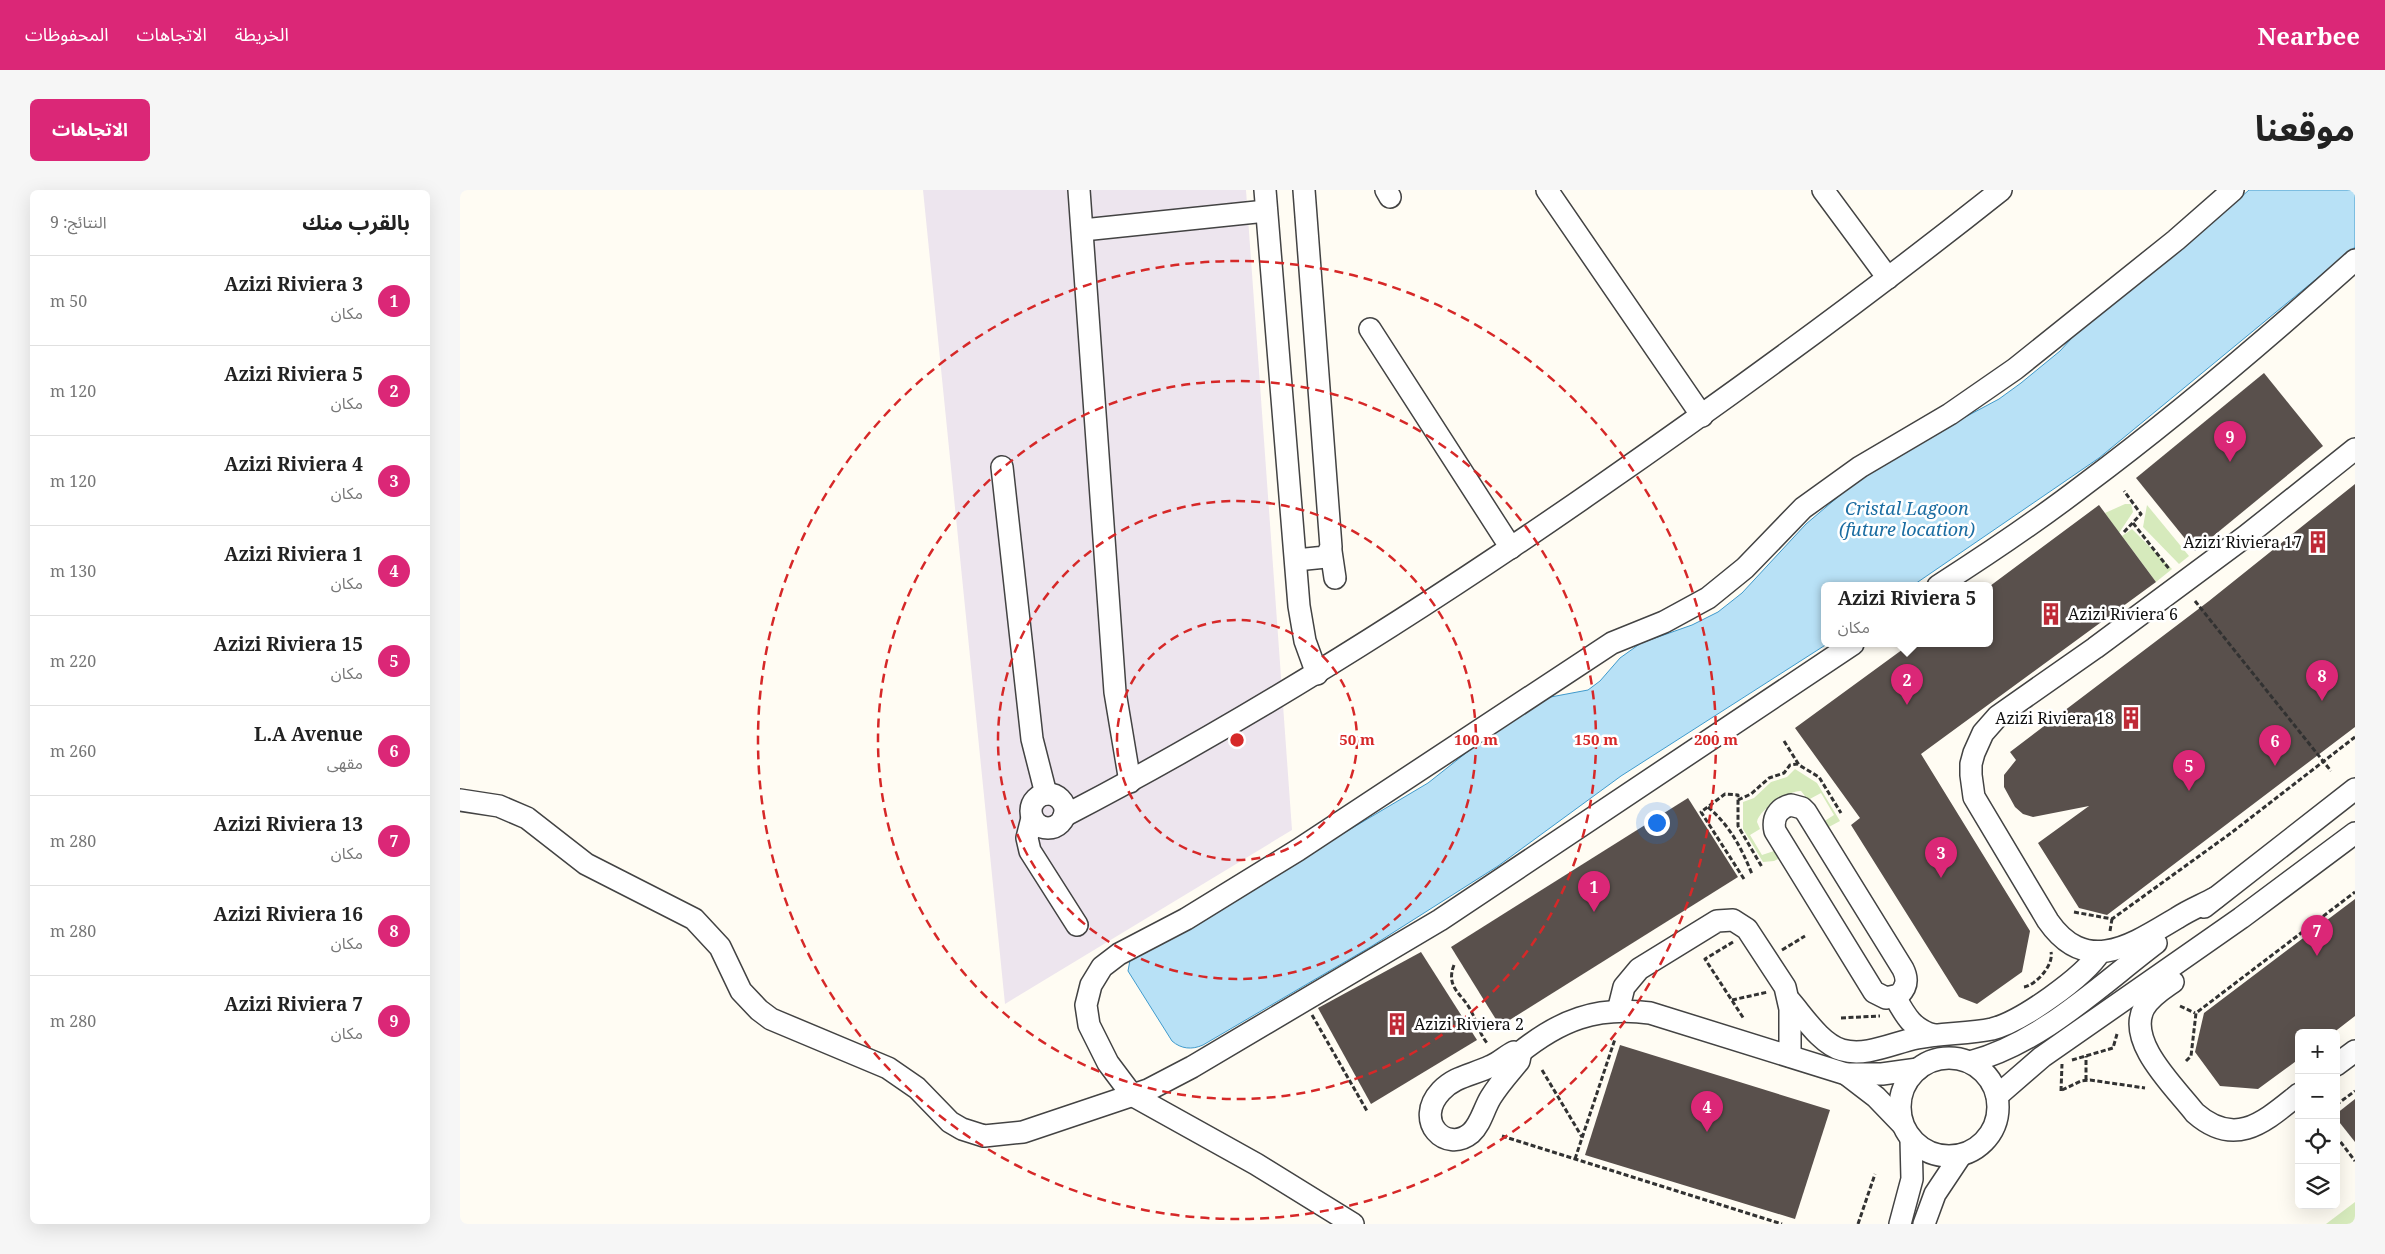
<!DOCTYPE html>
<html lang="ar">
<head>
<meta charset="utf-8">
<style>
  :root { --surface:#fff; --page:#f6f6f6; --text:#222; --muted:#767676; --line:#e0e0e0; --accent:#db2777 }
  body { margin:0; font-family:"Noto Serif","Noto Sans Arabic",serif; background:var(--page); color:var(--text); direction:rtl }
  .controls { position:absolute; right:15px; bottom:15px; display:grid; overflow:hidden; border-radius:8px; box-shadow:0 5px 20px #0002 }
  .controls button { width:45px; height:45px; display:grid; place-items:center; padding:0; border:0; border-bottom:1px solid var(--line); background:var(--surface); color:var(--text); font:25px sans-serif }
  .you { position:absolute; left:1196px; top:632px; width:18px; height:18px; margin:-12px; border:4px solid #fff; border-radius:50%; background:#1a73e8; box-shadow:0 0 0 8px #1a73e833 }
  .badge { display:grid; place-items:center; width:32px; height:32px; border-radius:50%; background:var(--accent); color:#fff; font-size:16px; font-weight:700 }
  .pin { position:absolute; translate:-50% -41px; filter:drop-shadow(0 1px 2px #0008) }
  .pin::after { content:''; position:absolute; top:26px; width:18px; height:15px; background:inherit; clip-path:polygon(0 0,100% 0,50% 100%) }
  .popup { position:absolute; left:1361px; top:392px; width:172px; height:65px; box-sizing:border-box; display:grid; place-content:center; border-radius:8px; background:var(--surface); filter:drop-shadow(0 1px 4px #0005); font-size:16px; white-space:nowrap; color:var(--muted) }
  .popup b { font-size:19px; color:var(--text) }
  .popup::after { content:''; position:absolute; left:50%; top:100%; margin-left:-10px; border:10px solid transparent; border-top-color:var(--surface) }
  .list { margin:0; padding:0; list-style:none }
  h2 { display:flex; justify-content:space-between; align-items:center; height:65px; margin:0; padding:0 20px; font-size:21px }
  h2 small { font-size:16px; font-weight:400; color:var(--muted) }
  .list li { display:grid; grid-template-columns:32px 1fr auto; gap:15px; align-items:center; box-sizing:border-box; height:90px; padding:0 20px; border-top:1px solid var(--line) }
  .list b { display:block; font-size:19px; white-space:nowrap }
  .list p { margin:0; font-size:16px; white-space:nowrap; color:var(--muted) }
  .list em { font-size:16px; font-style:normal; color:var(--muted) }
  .icon { flex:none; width:28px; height:28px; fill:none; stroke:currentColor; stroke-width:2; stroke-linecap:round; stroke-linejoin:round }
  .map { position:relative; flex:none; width:1895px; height:1034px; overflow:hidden; direction:ltr; border-radius:8px }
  header { display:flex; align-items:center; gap:30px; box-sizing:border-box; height:70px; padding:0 25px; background:var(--accent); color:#fff }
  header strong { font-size:24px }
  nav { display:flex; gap:28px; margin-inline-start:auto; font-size:18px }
  .intro { display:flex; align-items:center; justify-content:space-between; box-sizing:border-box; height:120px; padding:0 30px }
  h1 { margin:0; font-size:35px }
  .button { padding:12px 22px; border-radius:8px; background:var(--accent); color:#fff; font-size:18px; font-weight:700 }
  main { display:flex; gap:30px; padding:0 30px }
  aside { flex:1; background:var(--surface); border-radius:8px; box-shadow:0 5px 20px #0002 }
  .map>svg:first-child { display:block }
  .industrial { fill:#ede5ee }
  .green { fill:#d6eabc }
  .water { fill:#b8e1f6; stroke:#409acc }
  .building { fill:#59504c }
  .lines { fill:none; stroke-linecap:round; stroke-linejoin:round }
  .minor-casing { stroke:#434343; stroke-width:24 }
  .path { stroke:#323232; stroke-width:3; stroke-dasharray:5 2.5; stroke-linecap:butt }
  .minor { stroke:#fff; stroke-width:21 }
  .ring { fill:none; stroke:#d62828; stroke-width:2.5; stroke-dasharray:9 6 }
  .labels { text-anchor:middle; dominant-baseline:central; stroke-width:5; stroke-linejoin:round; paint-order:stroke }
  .poi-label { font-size:16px; fill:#101010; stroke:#fff; text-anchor:end }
  .water-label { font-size:18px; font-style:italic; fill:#1a6ca1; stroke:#fff }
  .centre { fill:#d62828; stroke:#fff; stroke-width:2.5 }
  .ring-label { font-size:15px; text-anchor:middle; font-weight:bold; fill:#d62828; stroke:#fff; stroke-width:5; stroke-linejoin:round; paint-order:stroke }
</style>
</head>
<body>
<header>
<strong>Nearbee</strong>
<nav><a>الخريطة</a><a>الاتجاهات</a><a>المحفوظات</a></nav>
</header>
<div class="intro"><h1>موقعنا</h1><a class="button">الاتجاهات</a></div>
<main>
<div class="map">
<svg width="1895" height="1034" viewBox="0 0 1895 1034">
  <rect width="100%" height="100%" fill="#fffcf3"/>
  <polygon class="industrial" points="463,0 786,0 832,640 545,814"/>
  <g class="green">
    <polygon points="1665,314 1671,314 1673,322 1659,343 1645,323"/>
    <polygon points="1687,315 1729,366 1719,374 1683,337"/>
    <polygon points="1672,339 1712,379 1696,392 1662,346"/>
    <path d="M1335,579L1357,593L1380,631L1367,638L1363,632L1374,625L1361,603L1348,610L1341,601C1329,600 1298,620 1297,632L1300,639L1290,645L1302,665L1314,661L1320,668L1314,671L1303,672L1283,639V612L1294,608L1311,592L1327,587Z"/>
    <polygon points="1895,1012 1895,1034 1866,1034"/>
  </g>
  <path class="water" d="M1789,0H1895V57L1639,268L1452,396H1364V454H1367L1161,586L1038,676L912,756L743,855C732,860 721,859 712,851L668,781L670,770L968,593L1030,544L1080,509L1128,500L1140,491L1160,468L1181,453L1232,435L1258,422L1282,403L1346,334L1392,295L1464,249L1539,209L1561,193L1600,161L1631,127L1726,56Z"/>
  <g class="building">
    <polygon points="1804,183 1863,256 1735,361 1676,288"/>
    <polygon points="1895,294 1895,537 1647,725 1619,718 1578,653 1629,616 1573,627 1563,624 1555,617 1544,597 1544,585 1556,570 1550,562 1749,411"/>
    <polygon points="1639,315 1696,392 1461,564 1570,741 1562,782 1517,814 1499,807 1391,635 1400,628 1335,538 1450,454 1530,454 1530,396"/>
    <polygon points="1228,608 1278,687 1040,836 991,757"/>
    <polygon points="1895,709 1895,826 1873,843 1839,843 1839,869 1798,899 1760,896 1735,862 1744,823"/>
    <polygon points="961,762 1017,850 911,914 858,818"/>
    <polygon points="1160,855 1370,920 1335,1029 1125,965"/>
    <polygon points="1895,909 1895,952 1876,928 1876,924"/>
  </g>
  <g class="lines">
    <defs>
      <g id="minor">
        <polyline points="619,0 655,502 670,592"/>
        <polyline points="805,0 839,416 845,451 857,484"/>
        <polyline points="926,0 930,7"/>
        <polyline points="1087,0 1242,226"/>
        <polyline points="1363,0 1428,88"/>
        <polyline points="623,40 806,21"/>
        <polyline points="910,139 1051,358"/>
        <polyline points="542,277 572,549 586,604"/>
        <polyline points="871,361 875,388"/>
        <polyline points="836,370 866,367 871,357 844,0"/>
        <path d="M1478,396C1528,364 1577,331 1624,295C1718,225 1808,148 1895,70"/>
        <circle cx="588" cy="621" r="17"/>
        <polyline points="0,610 39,616 67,628 126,674 234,729 260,757 281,801 299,820 311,829 428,878 457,898 490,932 502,939 524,946 563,942 688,900 732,877 980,730 1393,454"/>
        <path d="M1331,615L1342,618L1346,622L1443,779C1448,789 1447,797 1439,805L1426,808L1414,802L1315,641C1312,628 1318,618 1331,615Z"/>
        <path d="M604,626C789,530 964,419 1135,300C1273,204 1409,105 1541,0"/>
        <polyline points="572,628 567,648 570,661 617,735"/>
        <path d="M1755,708C1742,715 1729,720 1717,728C1673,754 1627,787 1588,731L1514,607L1511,585V574L1514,563L1523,543L1538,526L1635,458L1786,346L1895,259"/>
        <polyline points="1744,717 1895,599"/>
        <path d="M1713,792C1703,799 1691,806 1684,818C1666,852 1715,897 1735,923C1776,959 1805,931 1839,904"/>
        <path d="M1435,807C1445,825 1453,840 1474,845"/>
        <path d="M1330,811C1344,827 1361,854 1382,860C1406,867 1433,853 1457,848C1482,843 1508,844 1532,839C1561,832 1624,787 1640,762"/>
        <polyline points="1158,821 1164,797 1179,779 1257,731 1273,730 1287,739 1325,797 1330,819 1330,866"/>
        <path d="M1054,862L1060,866L1059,871C1049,883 1039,894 1031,907C1024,918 1021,934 1011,943C986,964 953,931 981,901C995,886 1013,885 1031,876C1039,873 1046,866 1054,862Z"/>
        <path d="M1058,864C1100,830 1136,816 1190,823L1386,884L1416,907L1442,934"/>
        <circle cx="1489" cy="917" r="49"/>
        <path d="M1510,872C1581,853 1638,797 1696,753"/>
        <polyline points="1876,875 1895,861"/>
        <polyline points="1386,884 1422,884 1458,879"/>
        <polyline points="1537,906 1582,867 1781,728 1895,643"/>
        <polyline points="893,1034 796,974 672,905 648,873 629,835 626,815 631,795 642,777 659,764 726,729 838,660 1152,453 1204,432 1248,408 1285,378 1343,318 1400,277 1490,224 1555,179 1716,50 1773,0"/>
        <polyline points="1440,1034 1452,989 1451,949"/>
        <polyline points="1464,1034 1475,1004 1501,965"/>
      </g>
    </defs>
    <use href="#minor" class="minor-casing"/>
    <g class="path">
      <polyline points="1673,333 1710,380"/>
      <polyline points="1664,342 1681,324 1664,301"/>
      <polyline points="1735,411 1871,581"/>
      <polyline points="1324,551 1339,575 1359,587 1381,623"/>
      <polyline points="1278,610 1291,604 1309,588 1324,583 1330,575 1338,574"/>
      <path d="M1248,617C1270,636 1281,657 1292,684"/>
      <polyline points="1284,689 1241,622 1265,604 1278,605 1278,636 1302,677"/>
      <polyline points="1614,722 1652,729 1771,643 1895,547"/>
      <polyline points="1650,741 1652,729"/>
      <polyline points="1273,752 1245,769 1284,829"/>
      <polyline points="1322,760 1345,746"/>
      <path d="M994,775C985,798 1003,804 1011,821C1017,832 1019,843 1027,853"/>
      <path d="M1564,797C1576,795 1594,775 1591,762"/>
      <polyline points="1272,810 1308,802"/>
      <polyline points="1720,816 1735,823"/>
      <polyline points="852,825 907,921"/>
      <polyline points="1381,828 1420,826"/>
      <polyline points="1612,870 1653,858 1657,844"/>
      <polyline points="1726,871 1731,866 1736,823 1895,702"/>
      <polyline points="1082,880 1122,947"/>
      <polyline points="1626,890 1626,866"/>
      <polyline points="1602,900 1621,891 1630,890 1685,898"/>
      <polyline points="1601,901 1602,874"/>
      <polyline points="1876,915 1895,901"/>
      <polyline points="1042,946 1322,1034"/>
      <polyline points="1876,946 1895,971"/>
      <polyline points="1115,969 1155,849"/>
      <polyline points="1398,1034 1415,984"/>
    </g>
    <use href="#minor" class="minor"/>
  </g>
  <g class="ring">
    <circle cx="777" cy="550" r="120"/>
    <circle cx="777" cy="550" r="239"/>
    <circle cx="777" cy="550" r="359"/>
    <circle cx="777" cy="550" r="479"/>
  </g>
  <defs>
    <symbol id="building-bare" viewBox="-9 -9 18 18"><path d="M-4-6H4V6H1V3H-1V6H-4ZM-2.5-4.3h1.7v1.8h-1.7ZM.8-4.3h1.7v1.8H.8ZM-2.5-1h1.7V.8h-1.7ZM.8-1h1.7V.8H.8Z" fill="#bf2936" stroke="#fff" stroke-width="2.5" paint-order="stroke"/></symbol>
  </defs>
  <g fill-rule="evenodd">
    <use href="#building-bare" x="1842" y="336" width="32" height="32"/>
    <use href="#building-bare" x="1575" y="408" width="32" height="32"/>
    <use href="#building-bare" x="1655" y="512" width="32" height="32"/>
    <use href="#building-bare" x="921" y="818" width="32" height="32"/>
  </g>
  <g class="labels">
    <g class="poi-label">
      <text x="1842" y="352">Azizi Riviera 17</text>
      <text x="1608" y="424" text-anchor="start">Azizi Riviera 6</text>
      <text x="1654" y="528">Azizi Riviera 18</text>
      <text x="954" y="834" text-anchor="start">Azizi Riviera 2</text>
    </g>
    <g class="water-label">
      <text x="1447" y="318">Cristal Lagoon<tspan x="1447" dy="21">(future location)</tspan></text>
    </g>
  </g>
  <circle cx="777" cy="550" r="8" class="centre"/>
  <g class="ring-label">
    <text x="897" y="555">50 m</text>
    <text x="1016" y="555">100 m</text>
    <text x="1136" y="555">150 m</text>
    <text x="1256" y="555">200 m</text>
  </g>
</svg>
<div class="controls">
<button>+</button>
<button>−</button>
<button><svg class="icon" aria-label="locate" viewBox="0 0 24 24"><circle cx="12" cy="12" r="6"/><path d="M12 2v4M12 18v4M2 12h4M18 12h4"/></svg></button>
<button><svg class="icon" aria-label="layers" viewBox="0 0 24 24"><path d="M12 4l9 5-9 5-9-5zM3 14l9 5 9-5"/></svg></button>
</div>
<div class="you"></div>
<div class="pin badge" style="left:1134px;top:722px">1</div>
<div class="pin badge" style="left:1447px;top:515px">2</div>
<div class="popup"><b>Azizi Riviera 5</b>مكان</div>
<div class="pin badge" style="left:1481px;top:688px">3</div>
<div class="pin badge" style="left:1247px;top:942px">4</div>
<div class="pin badge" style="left:1729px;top:601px">5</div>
<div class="pin badge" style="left:1815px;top:576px">6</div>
<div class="pin badge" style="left:1857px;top:766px">7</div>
<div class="pin badge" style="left:1862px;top:511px">8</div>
<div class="pin badge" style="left:1770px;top:272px">9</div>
</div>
<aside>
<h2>بالقرب منك<small>النتائج: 9</small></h2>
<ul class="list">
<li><span class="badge">1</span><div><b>Azizi Riviera 3</b><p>مكان</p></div><em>50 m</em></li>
<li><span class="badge">2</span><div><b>Azizi Riviera 5</b><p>مكان</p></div><em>120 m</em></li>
<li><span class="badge">3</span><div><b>Azizi Riviera 4</b><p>مكان</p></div><em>120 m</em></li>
<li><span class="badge">4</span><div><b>Azizi Riviera 1</b><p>مكان</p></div><em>130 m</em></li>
<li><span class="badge">5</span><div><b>Azizi Riviera 15</b><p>مكان</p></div><em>220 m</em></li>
<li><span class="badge">6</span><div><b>L.A Avenue</b><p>مقهى</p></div><em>260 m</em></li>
<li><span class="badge">7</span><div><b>Azizi Riviera 13</b><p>مكان</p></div><em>280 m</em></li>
<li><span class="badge">8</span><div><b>Azizi Riviera 16</b><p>مكان</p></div><em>280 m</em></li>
<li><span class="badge">9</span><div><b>Azizi Riviera 7</b><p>مكان</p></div><em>280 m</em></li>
</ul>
</aside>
</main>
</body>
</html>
